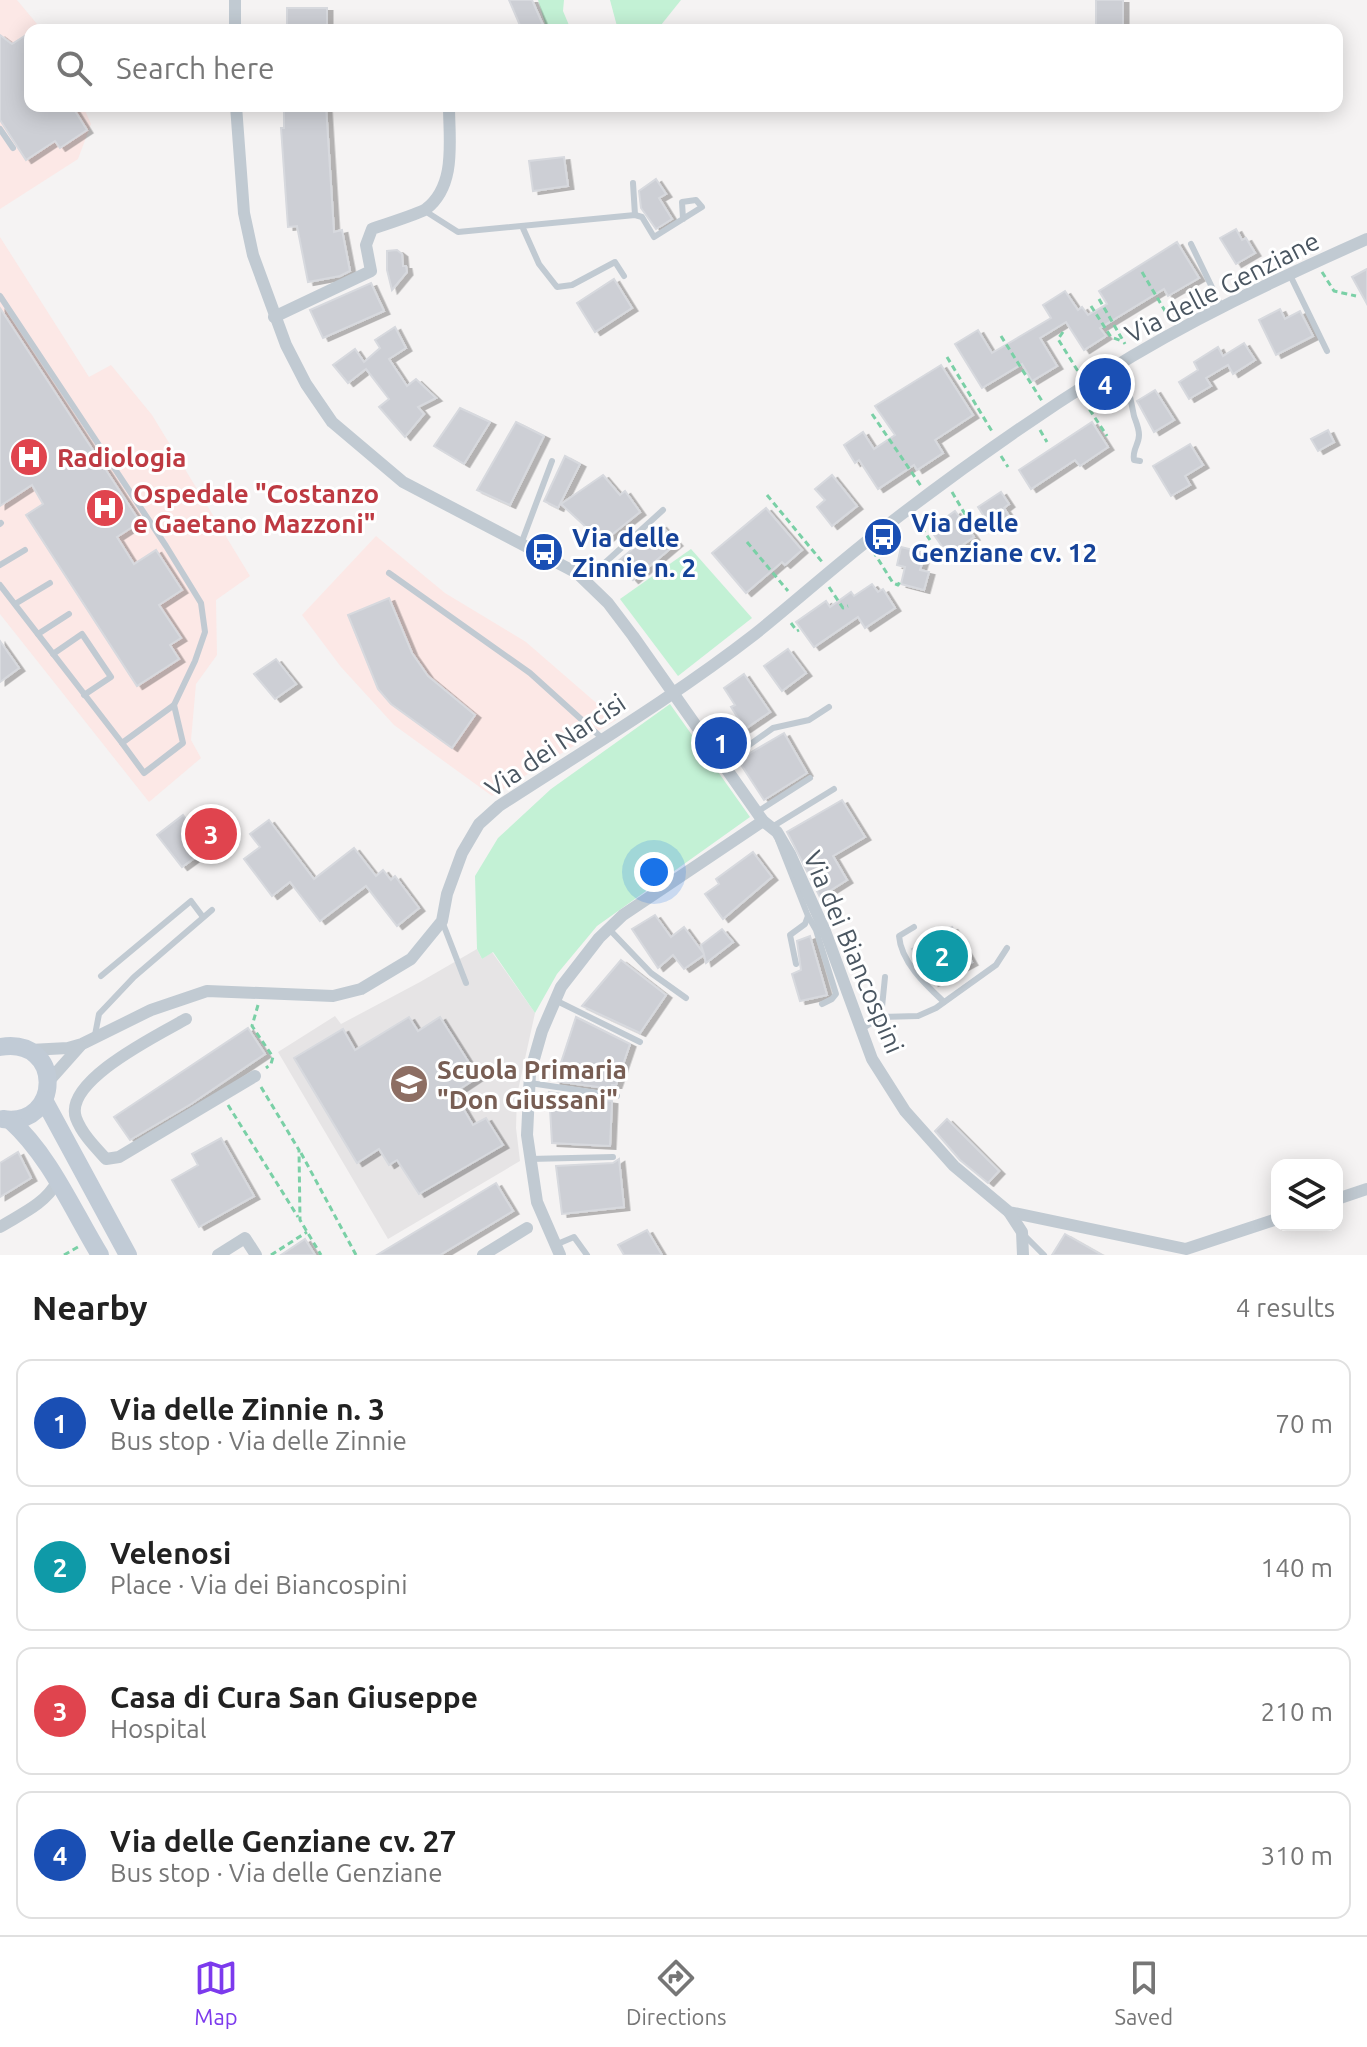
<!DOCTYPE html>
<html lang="en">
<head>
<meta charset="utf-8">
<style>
  :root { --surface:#fff; --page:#f2f2f2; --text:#222; --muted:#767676; --line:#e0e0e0; --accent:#7c3aed }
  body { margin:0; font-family:Ubuntu,sans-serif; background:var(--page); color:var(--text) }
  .controls { position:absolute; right:24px; bottom:24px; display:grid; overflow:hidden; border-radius:16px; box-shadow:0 4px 20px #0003 }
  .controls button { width:72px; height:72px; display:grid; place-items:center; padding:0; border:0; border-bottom:2px solid var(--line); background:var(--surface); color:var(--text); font:40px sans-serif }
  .you { position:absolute; left:654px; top:872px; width:28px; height:28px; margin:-20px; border:6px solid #fff; border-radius:50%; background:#1a73e8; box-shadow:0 0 0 12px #1a73e833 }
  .badge { display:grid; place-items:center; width:52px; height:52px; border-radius:50%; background:var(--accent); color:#fff; font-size:26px; font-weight:700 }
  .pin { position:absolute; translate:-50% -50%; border:4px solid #fff; box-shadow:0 2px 8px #0006 }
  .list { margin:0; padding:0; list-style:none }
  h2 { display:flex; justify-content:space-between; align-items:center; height:104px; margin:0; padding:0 32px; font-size:34px }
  h2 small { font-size:26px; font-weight:400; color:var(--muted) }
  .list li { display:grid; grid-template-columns:52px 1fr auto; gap:24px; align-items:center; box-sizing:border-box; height:128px; margin:0 16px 16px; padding:0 16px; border:2px solid var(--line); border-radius:16px }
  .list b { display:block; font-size:30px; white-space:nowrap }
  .list p { margin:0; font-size:26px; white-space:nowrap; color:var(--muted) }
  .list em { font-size:26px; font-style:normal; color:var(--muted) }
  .icon { flex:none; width:44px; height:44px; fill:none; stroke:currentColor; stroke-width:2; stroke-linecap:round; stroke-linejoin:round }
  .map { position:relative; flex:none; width:1367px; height:1255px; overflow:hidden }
  .search { position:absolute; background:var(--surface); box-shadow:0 4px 20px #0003; left:24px; right:24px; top:24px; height:88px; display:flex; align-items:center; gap:20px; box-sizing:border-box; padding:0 28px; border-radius:16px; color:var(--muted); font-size:30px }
  .sheet { height:680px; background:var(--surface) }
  nav { display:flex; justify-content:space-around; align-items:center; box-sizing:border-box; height:112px; border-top:2px solid var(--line); background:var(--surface); font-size:22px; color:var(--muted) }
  nav a { display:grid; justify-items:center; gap:4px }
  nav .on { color:var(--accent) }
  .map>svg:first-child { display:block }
  .education { fill:#e6e4e5 }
  .medical { fill:#fce8e6 }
  .green { fill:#c3f1d5 }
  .building { fill:#cdcfd5; stroke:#d7d9de; stroke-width:2; filter:url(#shadow) }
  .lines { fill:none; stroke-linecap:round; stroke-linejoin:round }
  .path { stroke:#7ad0a6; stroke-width:3; stroke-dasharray:6 4; stroke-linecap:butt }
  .lane { stroke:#c1cad2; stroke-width:6 }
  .street { stroke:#c1cad2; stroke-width:12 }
  .secondary { stroke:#c1cbd6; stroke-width:18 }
  .labels { text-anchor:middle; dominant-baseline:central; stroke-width:6; stroke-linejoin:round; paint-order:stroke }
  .street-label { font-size:26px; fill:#4a5661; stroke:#fff }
  .health-label { font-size:26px; font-weight:bold; fill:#be3a42; stroke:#fff; text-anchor:start }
  .transit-label { font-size:26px; font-weight:bold; fill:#164399; stroke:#fff; text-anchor:start }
  .education-label { font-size:26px; font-weight:bold; fill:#785e54; stroke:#fff; text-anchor:start }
</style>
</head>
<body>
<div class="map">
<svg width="1367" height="1255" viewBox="0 0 1367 1255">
  <defs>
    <filter id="shadow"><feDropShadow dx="5.5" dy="3" stdDeviation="0" flood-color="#0004"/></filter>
  </defs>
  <rect width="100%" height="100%" fill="#f5f3f3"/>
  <polygon class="education" points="477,949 482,959 492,952 535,1013 517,1095 516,1128 520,1161 388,1239 278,1052 335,1016 341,1024 420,982"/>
  <g class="medical">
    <polygon points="0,0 17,0 42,30 30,30 30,106 83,106 91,124 78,159 0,209"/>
    <polygon points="0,237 89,377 111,365 152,415 250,576 216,600 217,655 196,684 191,740 201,758 149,802 0,614"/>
    <polygon points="376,536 445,593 526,642 616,720 492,796 394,725 341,667 302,615"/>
  </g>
  <g class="green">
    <polygon points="538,0 564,0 563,11 571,30 547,30"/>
    <polygon points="610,0 681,0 657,30 618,30"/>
    <polygon points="691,549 752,618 678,676 620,599"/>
    <polygon points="670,704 750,817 597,926 557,974 535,1013 493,952 482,959 477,949 475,876 498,838 551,789"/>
  </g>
  <g class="building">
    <polygon points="509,0 532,0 543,25 532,30 522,30"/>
    <rect x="1096" y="0" width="27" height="30"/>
    <rect x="287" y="8" width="40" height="22"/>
    <polygon points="0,35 12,44 26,35 30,41 30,106 72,106 87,130 60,148 55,141 26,160 0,120"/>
    <polygon points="284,106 326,106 334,232 342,230 350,271 340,276 308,282 297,226 288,227 281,128 284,128"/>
    <polygon points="564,157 568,186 533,191 529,161"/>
    <polygon points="656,179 666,194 659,198 672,219 656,229 641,208 639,191"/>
    <polygon points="1236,229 1242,240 1246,238 1255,253 1236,264 1220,238"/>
    <polygon points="1177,242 1199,278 1168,296 1164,289 1100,328 1106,336 1084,350 1066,322 1040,338 1057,366 1032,381 1022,364 982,388 955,344 978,330 992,353 1051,318 1043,305 1065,291 1078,310 1082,307 1088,315 1107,304 1099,291"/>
    <polygon points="397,250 402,254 403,266 406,266 407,272 392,290 387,270 387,251"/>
    <polygon points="1367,269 1367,304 1352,277"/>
    <polygon points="614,279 632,308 595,332 577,303"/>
    <polygon points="371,283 384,311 323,338 310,310"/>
    <polygon points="0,308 140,522 117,537 134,564 156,550 182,590 159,605 181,638 170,645 179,659 137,686 26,515 43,504 32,485 0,506"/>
    <polygon points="1280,309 1285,319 1300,311 1313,336 1276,355 1259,320"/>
    <polygon points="395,327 406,348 389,359 407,386 416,379 436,398 418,407 424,414 405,437 379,407 389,399 366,369 348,383 333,365 355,349 364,362 380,348 375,340"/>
    <polygon points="1244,343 1255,360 1233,374 1228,365 1206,378 1211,386 1189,399 1179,382 1198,370 1194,362 1218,347 1223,356"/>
    <polygon points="941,365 973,415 935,440 943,453 917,470 914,465 878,489 859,460 855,463 844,445 863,432 874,449 895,435 875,406"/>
    <polygon points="1155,390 1174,420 1154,432 1137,401"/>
    <polygon points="460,408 490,422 464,464 434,446"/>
    <polygon points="516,422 544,436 510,505 477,490"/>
    <polygon points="1092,422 1108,447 1080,466 1075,460 1031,489 1019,470"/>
    <polygon points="1328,430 1334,442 1318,451 1311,439"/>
    <polygon points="1190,444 1203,465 1185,476 1190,485 1171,496 1153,466"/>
    <polygon points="565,456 580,464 558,508 544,501"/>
    <polygon points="603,475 620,495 625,491 640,512 599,545 585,530 586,527 561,504"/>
    <polygon points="832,475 857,506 832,526 817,507 825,500 815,489"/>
    <polygon points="1001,492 1009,504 1004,508 1009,516 991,527 978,507"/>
    <polygon points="766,508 802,550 785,565 782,562 746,593 712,553"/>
    <polygon points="955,511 974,537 948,555 930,529"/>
    <polygon points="661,525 677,543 633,580 617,562"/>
    <polygon points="901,547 925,553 920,570 929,572 924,590 901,584 905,567 897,565"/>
    <polygon points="872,584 878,592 883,589 895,608 865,628 858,617 814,647 796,622 826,601 830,607 851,592 854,596"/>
    <polygon points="389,598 412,653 428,676 475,715 452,748 391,704 378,689 348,615"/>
    <polygon points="0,641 19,668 0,682"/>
    <polygon points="788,649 806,673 782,691 764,666"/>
    <polygon points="276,659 296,684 275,699 254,674"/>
    <polygon points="744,674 770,712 745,729 731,707 735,705 724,688"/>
    <polygon points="784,733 807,773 764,800 738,760"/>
    <polygon points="842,800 865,837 833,856 847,880 820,897 787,832"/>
    <polygon points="183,815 208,848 182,867 157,835"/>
    <polygon points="269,820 314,879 354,848 376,876 383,870 391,880 395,876 419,908 397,926 366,886 320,921 290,882 272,896 244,859 260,847 250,834"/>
    <polygon points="753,852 772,877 723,919 705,894 719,884 716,879"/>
    <polygon points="655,915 671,937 684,927 704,954 701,945 722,929 733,942 706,963 704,955 684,969 673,955 658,968 632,929"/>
    <polygon points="952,927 972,962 933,983 912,949"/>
    <polygon points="810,936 827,995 800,1001 792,974 801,970 797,941"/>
    <polygon points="621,960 666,995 640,1033 582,1006"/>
    <polygon points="409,1017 418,1031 440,1017 478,1077 454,1093 473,1125 486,1118 503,1145 419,1194 397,1160 389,1165 379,1149 357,1163 294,1058 343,1029 355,1050"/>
    <polygon points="576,1017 630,1044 616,1085 612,1085 612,1089 555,1081"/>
    <polygon points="248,1028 265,1054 191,1104 130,1140 114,1117"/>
    <polygon points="549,1092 612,1101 610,1146 552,1143"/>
    <polygon points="947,1119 999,1171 988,1183 960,1160 935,1131"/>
    <polygon points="221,1138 254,1196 199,1227 172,1180 198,1165 192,1154"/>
    <polygon points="18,1152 31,1178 0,1197 0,1163"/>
    <polygon points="619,1159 624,1207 562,1214 556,1166 613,1163"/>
    <polygon points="496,1183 513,1211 440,1255 377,1255"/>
    <polygon points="647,1230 662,1255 624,1255 618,1245"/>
    <polygon points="1065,1234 1102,1255 1052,1255"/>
    <polygon points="305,1239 315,1255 281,1255"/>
  </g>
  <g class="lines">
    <g class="path">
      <polyline points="1142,272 1171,321"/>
      <polyline points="1322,272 1334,291 1356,296"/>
      <polyline points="1099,299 1125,344"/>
      <polyline points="1091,306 1111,337 1122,341"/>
      <polyline points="1063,332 1058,339 1079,373"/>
      <polyline points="1001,336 1042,401"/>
      <polyline points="947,357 993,433"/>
      <polyline points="1084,401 1107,436"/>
      <polyline points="872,414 921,486"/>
      <polyline points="1040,430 1047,442"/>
      <polyline points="1001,456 1008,467"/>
      <polyline points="952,492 972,526"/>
      <polyline points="767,495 823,563"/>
      <polyline points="916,519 930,540"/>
      <polyline points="747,542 788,591"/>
      <polyline points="873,551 893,583 898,585 900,581"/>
      <polyline points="829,587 843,608 848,606"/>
      <polyline points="791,623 797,631 799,630"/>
      <polyline points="258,1005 252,1026 273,1057 271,1064 266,1068"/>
      <polyline points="261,1087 299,1150 300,1220 321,1255"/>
      <polyline points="228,1105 298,1217"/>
      <polyline points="301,1153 356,1255"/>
      <polyline points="64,1255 78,1247"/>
      <polyline points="271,1255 307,1232"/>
    </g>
    <g class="lane">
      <polyline points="0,129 13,148"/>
      <polyline points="633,183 635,215"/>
      <polyline points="425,211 458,232 635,215 642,217 654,237 702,207 696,200 682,202 683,219"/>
      <polyline points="522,226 539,264 557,287 572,285 615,262 624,276"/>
      <polyline points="1191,244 1222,308"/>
      <polyline points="1289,273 1327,351"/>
      <polyline points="0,296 166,546 201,603 205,632 195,661 174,705 122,743 0,585"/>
      <path d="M1117,366C1128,383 1130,396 1134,416C1136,422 1139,428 1139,435C1139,445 1132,449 1134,460L1140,461"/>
      <polyline points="0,524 1,523"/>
      <polyline points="521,544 552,461"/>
      <polyline points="0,565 25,550"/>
      <polyline points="389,573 530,673 603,739"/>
      <polyline points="586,580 663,510"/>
      <polyline points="15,604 50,583"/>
      <polyline points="38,634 69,614"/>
      <polyline points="53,654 82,634 111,677 84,695"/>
      <polyline points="122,743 144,773 183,743 174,705"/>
      <polyline points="724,763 773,728 809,720 829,707"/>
      <polyline points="757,812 810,778"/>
      <polyline points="772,827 834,789"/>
      <polyline points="778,840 808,916 816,930 836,994 832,999 822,1004"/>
      <polyline points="442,921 466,983"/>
      <path d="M914,927L899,936C901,962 926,985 944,1002"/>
      <polyline points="609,929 651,973 686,998"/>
      <polyline points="796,964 790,935 805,924 808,916"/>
      <polyline points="101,976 191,901 203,917"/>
      <polyline points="555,1000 640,1042"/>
      <polyline points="881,1017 885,977"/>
      <polyline points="860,1030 881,1017 918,1016 936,1008 996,965 1007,948"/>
      <polyline points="95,1035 99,1014 134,977 212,910"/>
      <polyline points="530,1083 617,1096"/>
      <polyline points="530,1159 613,1157"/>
      <polyline points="1024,1235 1044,1255"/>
      <polyline points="555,1245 574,1237 587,1255"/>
    </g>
    <g class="street">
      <polyline points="235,30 235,0"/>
      <polyline points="236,106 244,213 253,255 286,345 306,384 332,422 403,482 577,573 608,603 633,636 763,821 777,832 790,854 825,931 872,1059 905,1111 954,1166 1009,1212 1186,1249 1277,1219"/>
      <path d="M274,317L371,271L366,245L372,229C383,225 421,213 426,209C457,185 449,140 449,106"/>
      <path d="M186,1019C158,1035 63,1081 76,1118C82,1134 95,1147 106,1159L119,1157L255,1076"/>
      <path d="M30,1050L68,1048L82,1044L151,1010L207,991L333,996L361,989L411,959L442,921L447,894L462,853L479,824L499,806C585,750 674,697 755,634C796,601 835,566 876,534C949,477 1025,423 1103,374C1187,321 1277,279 1367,239"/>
      <polyline points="48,1082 80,1046"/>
      <polyline points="1337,1199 1367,1189"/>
      <polyline points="1009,1212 1022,1232 1023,1255"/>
      <path d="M0,1227C21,1214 45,1204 57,1182"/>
      <polyline points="218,1255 245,1238 256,1255"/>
      <polyline points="483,1255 527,1228"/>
      <polyline points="560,1255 537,1202 527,1135 530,1073 542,1031 561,987 599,938 623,915 763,821"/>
    </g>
    <g class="secondary">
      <path d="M0,1047C64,1036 62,1128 3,1119"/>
      <polyline points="44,1100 128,1255"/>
      <path d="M10,1120C50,1156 72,1209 100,1255"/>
    </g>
  </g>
  <defs>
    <symbol id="hospital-disc" viewBox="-11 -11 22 22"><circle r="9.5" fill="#e0444e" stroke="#fff"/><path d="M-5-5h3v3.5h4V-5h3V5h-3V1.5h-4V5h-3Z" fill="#fff"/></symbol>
    <symbol id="bus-disc" viewBox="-11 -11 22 22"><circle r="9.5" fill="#1a4fb4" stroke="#fff"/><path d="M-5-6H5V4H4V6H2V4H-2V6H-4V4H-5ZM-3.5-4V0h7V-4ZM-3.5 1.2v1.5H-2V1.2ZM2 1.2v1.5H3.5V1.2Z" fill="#fff"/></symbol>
    <symbol id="school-disc" viewBox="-11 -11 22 22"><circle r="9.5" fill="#8d6e63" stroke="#fff"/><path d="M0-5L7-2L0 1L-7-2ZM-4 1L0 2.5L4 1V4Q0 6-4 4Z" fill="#fff"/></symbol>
  </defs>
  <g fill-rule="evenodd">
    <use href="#hospital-disc" x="7" y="435" width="44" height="44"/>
    <use href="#hospital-disc" x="83" y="486" width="44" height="44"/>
    <use href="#bus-disc" x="861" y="515" width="44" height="44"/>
    <use href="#bus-disc" x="522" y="530" width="44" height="44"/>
    <use href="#school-disc" x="387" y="1062" width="44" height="44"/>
  </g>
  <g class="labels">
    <g class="street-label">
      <text transform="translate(1222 287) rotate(-27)">Via delle Genziane</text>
      <text transform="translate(555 745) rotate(-34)">Via dei Narcisi</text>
      <text transform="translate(854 952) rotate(67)">Via dei Biancospini</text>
    </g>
    <g class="health-label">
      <text x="57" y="457">Radiologia</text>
      <text x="133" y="493">Ospedale "Costanzo<tspan x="133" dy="30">e Gaetano Mazzoni"</tspan></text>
    </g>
    <g class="transit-label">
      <text x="911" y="522">Via delle<tspan x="911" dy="30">Genziane cv. 12</tspan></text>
      <text x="572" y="537">Via delle<tspan x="572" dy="30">Zinnie n. 2</tspan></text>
    </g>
    <g class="education-label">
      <text x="437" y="1069">Scuola Primaria<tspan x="437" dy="30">"Don Giussani"</tspan></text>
    </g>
  </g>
</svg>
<div class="controls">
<button><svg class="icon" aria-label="layers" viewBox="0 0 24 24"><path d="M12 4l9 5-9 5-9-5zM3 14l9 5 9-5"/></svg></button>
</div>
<div class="you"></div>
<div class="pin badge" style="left:721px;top:743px;background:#1a4fb4">1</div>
<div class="pin badge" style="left:942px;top:956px;background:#0f9aa8">2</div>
<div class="pin badge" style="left:211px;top:834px;background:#e0444e">3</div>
<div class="pin badge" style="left:1105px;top:384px;background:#1a4fb4">4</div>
<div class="search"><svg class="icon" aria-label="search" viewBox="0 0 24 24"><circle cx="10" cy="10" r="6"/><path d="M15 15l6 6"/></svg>Search here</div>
</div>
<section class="sheet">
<h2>Nearby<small>4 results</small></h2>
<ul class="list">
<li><span class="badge" style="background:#1a4fb4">1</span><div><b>Via delle Zinnie n. 3</b><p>Bus stop · Via delle Zinnie</p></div><em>70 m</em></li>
<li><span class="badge" style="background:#0f9aa8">2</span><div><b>Velenosi</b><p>Place · Via dei Biancospini</p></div><em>140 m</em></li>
<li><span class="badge" style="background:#e0444e">3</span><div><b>Casa di Cura San Giuseppe</b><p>Hospital</p></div><em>210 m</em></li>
<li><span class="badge" style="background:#1a4fb4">4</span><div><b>Via delle Genziane cv. 27</b><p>Bus stop · Via delle Genziane</p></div><em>310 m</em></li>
</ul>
</section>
<nav>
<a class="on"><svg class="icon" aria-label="map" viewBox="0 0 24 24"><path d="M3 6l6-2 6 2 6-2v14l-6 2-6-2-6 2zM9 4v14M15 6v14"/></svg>Map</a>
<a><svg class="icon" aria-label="directions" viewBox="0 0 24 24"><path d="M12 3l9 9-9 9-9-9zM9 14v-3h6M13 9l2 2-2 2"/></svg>Directions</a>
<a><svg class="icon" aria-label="saved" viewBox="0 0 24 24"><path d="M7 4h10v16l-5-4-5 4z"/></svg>Saved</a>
</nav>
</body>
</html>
